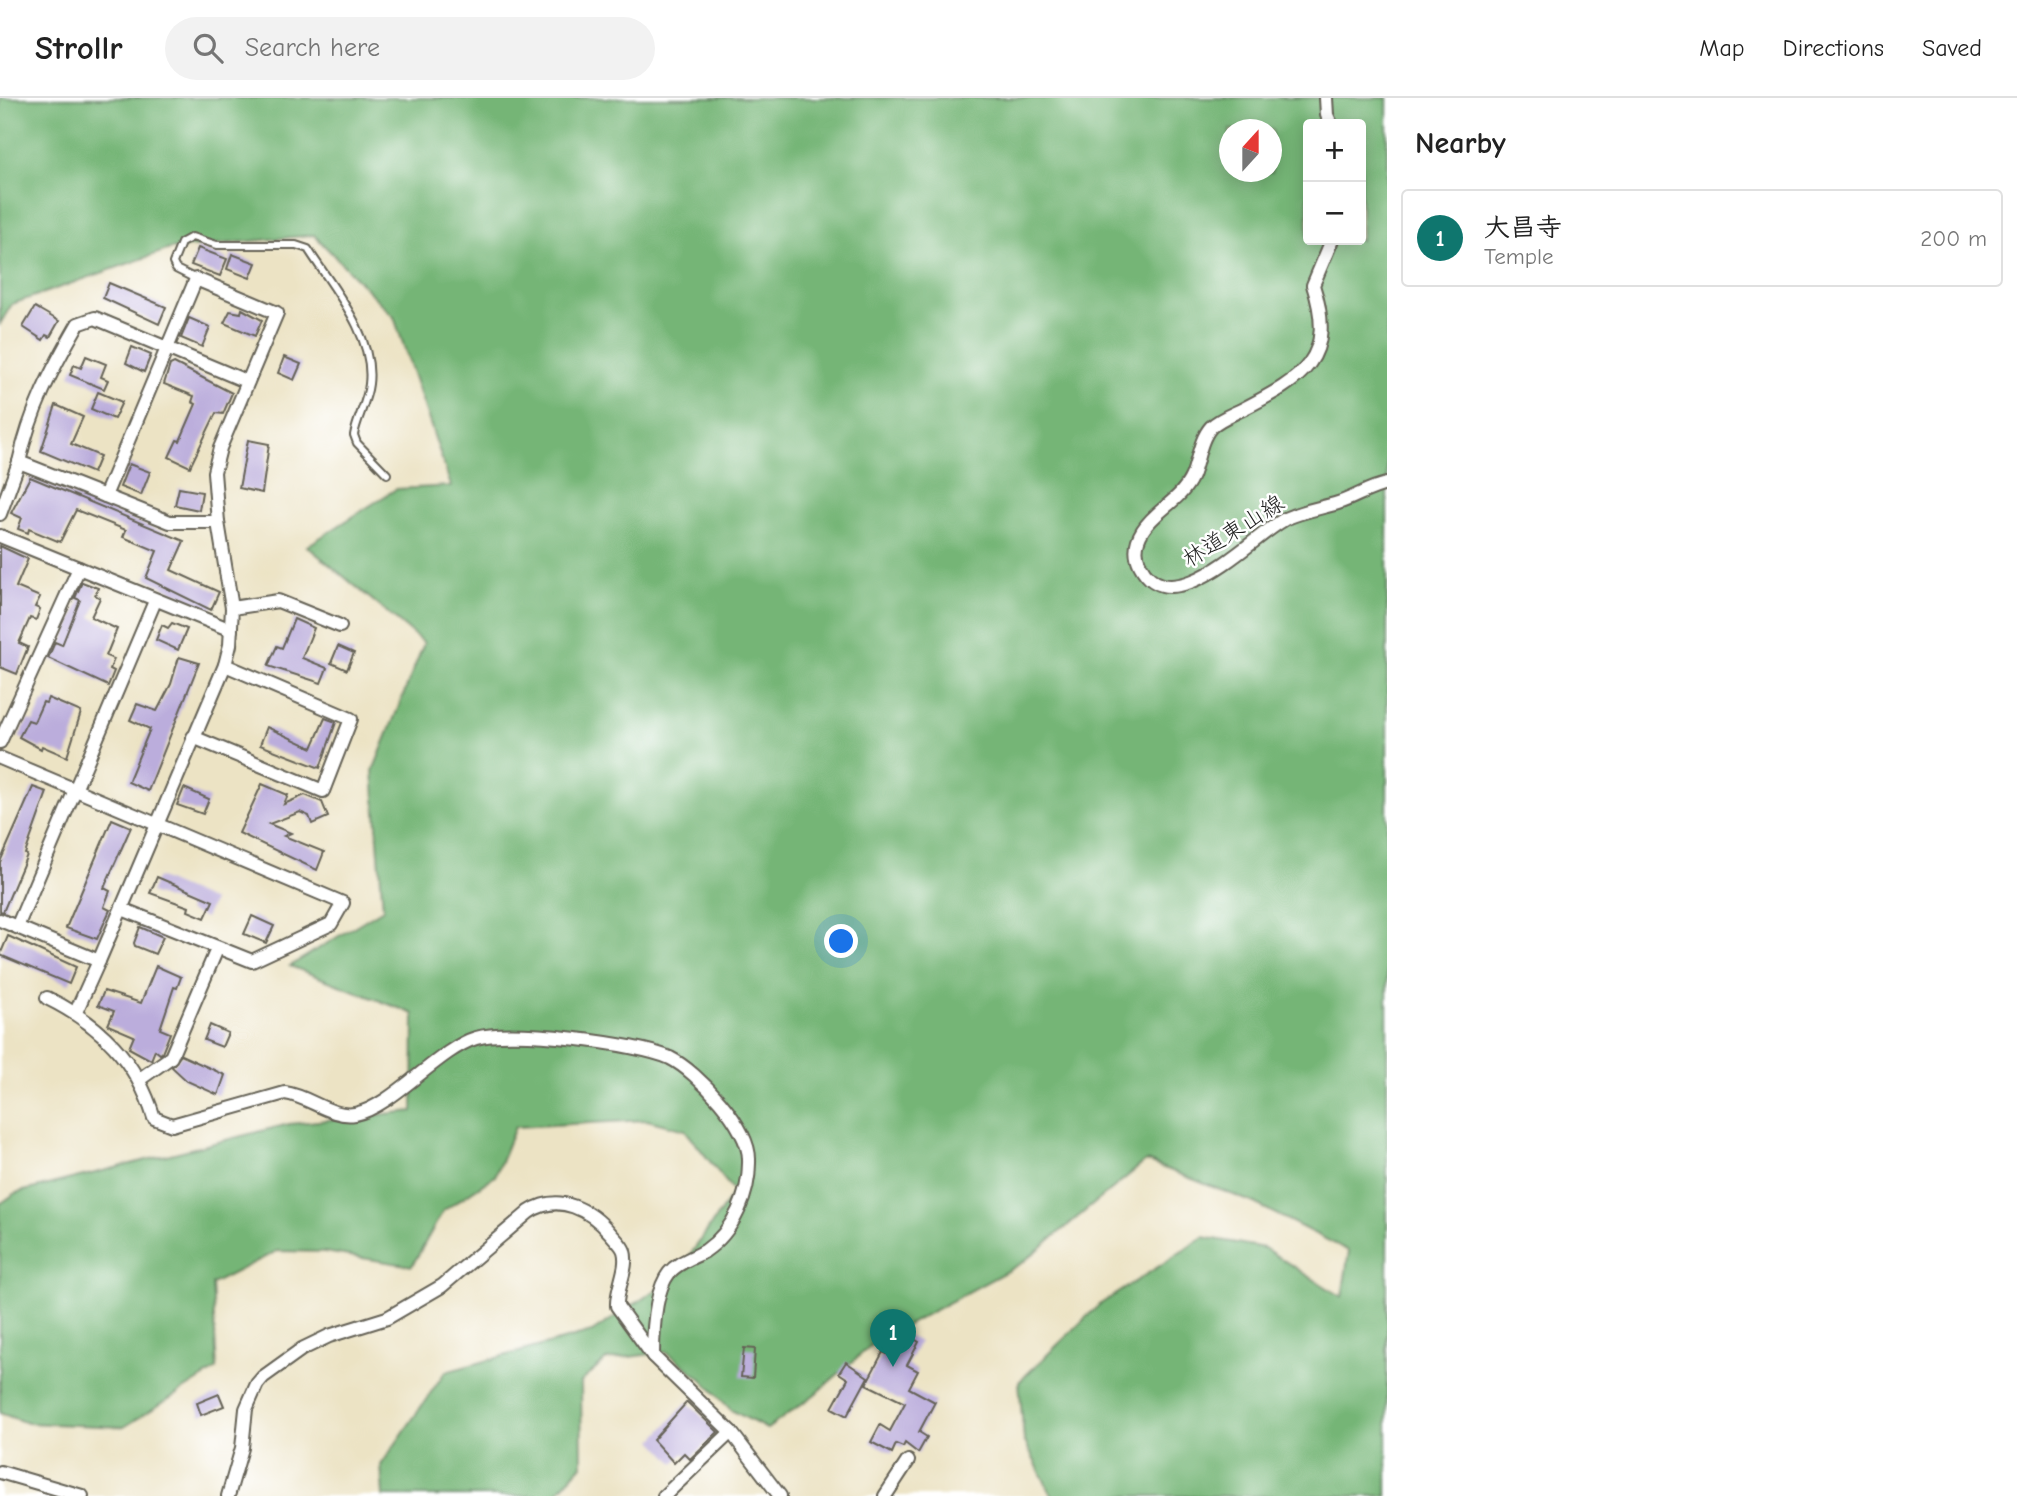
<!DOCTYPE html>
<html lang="en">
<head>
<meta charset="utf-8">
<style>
  :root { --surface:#fff; --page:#f2f2f2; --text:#222; --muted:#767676; --line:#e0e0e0; --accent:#0f766e }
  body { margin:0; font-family:"Comic Neue","Klee One",sans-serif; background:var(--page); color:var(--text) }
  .controls { position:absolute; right:21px; top:21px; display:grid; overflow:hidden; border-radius:7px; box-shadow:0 4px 18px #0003 }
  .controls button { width:63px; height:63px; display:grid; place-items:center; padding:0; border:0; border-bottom:2px solid var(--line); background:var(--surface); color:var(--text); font:35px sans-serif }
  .compass { position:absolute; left:1219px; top:21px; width:63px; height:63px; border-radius:50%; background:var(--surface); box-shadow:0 4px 18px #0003; rotate:21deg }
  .you { position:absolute; left:842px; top:844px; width:24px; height:24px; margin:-18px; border:5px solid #fff; border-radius:50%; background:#1a73e8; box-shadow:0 0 0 10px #1a73e833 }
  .badge { display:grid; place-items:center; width:46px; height:46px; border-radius:50%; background:var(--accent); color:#fff; font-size:23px; font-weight:700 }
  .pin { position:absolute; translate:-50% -58px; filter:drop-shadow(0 2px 4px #0008) }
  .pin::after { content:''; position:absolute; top:37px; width:24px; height:21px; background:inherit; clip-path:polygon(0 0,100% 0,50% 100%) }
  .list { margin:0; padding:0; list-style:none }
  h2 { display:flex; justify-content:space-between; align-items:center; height:91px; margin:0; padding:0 28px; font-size:30px }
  h2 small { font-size:23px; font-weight:400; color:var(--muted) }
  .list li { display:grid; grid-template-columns:46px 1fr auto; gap:21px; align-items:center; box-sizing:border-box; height:98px; margin:0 14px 14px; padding:0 14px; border:2px solid var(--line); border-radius:7px }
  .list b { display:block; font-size:26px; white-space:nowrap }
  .list p { margin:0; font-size:23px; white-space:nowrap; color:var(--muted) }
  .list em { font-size:23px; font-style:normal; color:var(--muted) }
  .icon { flex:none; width:38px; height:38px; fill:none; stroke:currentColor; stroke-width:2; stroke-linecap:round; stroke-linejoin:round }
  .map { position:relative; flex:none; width:1387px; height:1398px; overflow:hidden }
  header { display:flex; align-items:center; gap:42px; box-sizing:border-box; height:98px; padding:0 35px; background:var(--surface); border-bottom:2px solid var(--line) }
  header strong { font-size:33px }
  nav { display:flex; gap:38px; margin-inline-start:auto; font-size:24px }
  .search { width:490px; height:63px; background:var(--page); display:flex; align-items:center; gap:18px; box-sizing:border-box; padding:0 24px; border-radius:38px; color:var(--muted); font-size:26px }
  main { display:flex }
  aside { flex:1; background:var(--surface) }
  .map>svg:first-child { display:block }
  .forest { fill:#75b576; stroke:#486849; stroke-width:2; fill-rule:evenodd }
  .building { fill:#bbaddc }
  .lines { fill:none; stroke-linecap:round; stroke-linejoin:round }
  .service-casing { stroke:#656257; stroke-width:10 }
  .minor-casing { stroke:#656257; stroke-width:16 }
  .service { stroke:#fff; stroke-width:6 }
  .minor { stroke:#fff; stroke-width:12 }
  .labels { text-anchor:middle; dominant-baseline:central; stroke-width:5; stroke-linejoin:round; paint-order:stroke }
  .street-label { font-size:23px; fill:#1c1c1c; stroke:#fff }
</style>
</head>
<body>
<header>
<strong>Strollr</strong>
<div class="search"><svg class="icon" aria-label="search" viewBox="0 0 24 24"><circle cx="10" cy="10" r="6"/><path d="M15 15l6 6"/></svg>Search here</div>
<nav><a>Map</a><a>Directions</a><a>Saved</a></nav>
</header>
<main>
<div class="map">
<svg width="1387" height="1398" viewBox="0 0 1387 1398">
  <rect width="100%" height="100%" fill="#fff"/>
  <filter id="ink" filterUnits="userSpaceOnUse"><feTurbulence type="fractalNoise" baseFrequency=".0143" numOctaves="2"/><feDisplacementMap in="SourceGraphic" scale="14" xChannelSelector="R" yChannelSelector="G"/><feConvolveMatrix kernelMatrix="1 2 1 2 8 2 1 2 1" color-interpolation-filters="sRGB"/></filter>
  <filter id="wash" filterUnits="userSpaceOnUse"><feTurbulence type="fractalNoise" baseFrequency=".00686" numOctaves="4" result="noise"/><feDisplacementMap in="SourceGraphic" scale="28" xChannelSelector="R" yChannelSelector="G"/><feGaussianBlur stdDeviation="1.57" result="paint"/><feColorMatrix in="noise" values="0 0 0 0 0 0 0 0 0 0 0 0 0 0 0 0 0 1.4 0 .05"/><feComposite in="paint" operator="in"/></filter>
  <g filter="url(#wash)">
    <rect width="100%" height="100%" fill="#ece3c4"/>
    <path class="forest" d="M0,0H1387V1398H1052L1024,1342L1019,1284L1099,1207L1204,1139L1264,1150L1342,1199L1349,1153L1254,1105L1146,1063L1022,1165L874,1245L814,1297L767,1331L731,1312L702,1281L667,1254L606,1262L581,1284L582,1367L554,1398H383L381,1367L445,1274L592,1234L674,1180L734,1094L685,1032L647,1022L515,1029L495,1078L443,1113L412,1168L324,1154L277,1153L212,1186L217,1271L124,1329L27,1325L0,1315V1106L16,1095L289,1026L413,1013L414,916L290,868L383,811L373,673L424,545L307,448L396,391L451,388L394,219L314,137L170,151L12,206L0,226ZM1308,26H1361V142H1308ZM1230,32H1272V74H1230Z"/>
    <g id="blocks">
      <g class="building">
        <polygon points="198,150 227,161 220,178 191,167"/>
        <polygon points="232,156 256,165 250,180 227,171"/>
        <polygon points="109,185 166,209 159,226 103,200"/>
        <polygon points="35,209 59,223 50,239 46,237 43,242 23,229"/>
        <polygon points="242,211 262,222 255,238 224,225 230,213 241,215"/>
        <polygon points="189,220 210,229 202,249 181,240"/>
        <polygon points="132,249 151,257 144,274 126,265"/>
        <polygon points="86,258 106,266 101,279 108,282 104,291 70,277 74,267 81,270"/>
        <polygon points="284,259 301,266 294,282 278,275"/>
        <polygon points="174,265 232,295 223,316 216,315 190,369 169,359 177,342 180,343 196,306 192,304 194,298 164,286 170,267"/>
        <polygon points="98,294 122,304 114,321 91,311"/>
        <polygon points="56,307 83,319 71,346 100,358 93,375 41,353"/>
        <polygon points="248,342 269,346 262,395 239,390"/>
        <polygon points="129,366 150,374 141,397 120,389"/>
        <polygon points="30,379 184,443 171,472 219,494 211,512 146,480 157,453 123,439 126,432 76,412 60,444 29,431 28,435 18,431 22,420 11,415"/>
        <polygon points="179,390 202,394 199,412 175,407"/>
        <polygon points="0,448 28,461 16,489 40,499 35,509 40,511 36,522 30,520 19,545 28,549 17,576 0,569"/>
        <polygon points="82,484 98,490 95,497 100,500 91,519 117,531 106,558 114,561 110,571 114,573 108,588 48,560 55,544 62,547 80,502 75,500"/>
        <polygon points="294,521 314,530 302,560 327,570 321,585 268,568 277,548 282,550"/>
        <polygon points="172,525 187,531 178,552 156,542 162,527 168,530"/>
        <polygon points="338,548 354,555 347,572 331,565"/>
        <polygon points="179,559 199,565 148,693 128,684 150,631 130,622 137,606 157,613 171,586"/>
        <polygon points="48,600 81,614 67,659 42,648 41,651 19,639 28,622 34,624 43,604 46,605"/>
        <polygon points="325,620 336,624 320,670 260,647 267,629 312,650"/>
        <polygon points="262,686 288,697 284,706 305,697 322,704 328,719 312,726 309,718 300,714 269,726 291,735 284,738 324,754 317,772 239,735"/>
        <polygon points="33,689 47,694 25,756 27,757 3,814 0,813 0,764"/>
        <polygon points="184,690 209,701 203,716 177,707"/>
        <polygon points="112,721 131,729 104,790 110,793 104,809 110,812 97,841 66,830"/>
        <polygon points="157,779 213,803 205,820 188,813 189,809 150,795"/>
        <polygon points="252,818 274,828 266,845 244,836"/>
        <polygon points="140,829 163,839 155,856 135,848 134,845"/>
        <polygon points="8,838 76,869 69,886 0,857"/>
        <polygon points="156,868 181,879 177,890 174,889 160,931 170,935 162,955 160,956 155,952 151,962 129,950 134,938 108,927 114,913 98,907 104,893 141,905"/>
        <polygon points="210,927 228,935 222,949 204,942"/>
        <polygon points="181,957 225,977 218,997 187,983 172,969"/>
        <polygon points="907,1237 919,1244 907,1267 918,1273 909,1290 935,1304 919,1334 927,1339 918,1355 905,1345 903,1349 896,1346 892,1355 871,1344 880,1327 890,1333 905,1305 866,1286 883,1254 895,1260"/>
        <polygon points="744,1250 755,1251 753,1280 741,1279"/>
        <polygon points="846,1264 868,1279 847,1318 832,1310 848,1281 839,1275"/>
        <polygon points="219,1296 224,1308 201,1317 197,1305"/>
        <polygon points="687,1304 718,1334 690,1361 684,1355 674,1365 653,1342"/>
      </g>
    </g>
  </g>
  <g filter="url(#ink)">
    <use href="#blocks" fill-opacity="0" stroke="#656257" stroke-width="2"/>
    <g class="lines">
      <defs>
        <path id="service" d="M196,181L176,171L173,165L181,145L192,139L217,147H296L308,151C332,189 375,237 369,286C367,304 357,320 354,337L357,345L387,376"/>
        <g id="minor">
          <polyline points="1326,0 1327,17 1331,26"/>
          <path d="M1332,142L1313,187C1337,261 1303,280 1243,311C1233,316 1219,321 1211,329C1200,341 1198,363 1192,378C1181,403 1156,411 1143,432C1136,443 1134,455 1140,467C1172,529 1255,435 1287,420C1303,413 1321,410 1338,405C1354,400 1370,389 1387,386"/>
          <polyline points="105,398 170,424 218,424"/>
          <polyline points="0,416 19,364"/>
          <polyline points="0,438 231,532"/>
          <path d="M232,510L218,424L214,374L220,350L277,215L196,181L105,398L19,364C30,313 52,271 78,226L95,220L248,284"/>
          <polyline points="193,639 323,693 351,621 225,567"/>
          <polyline points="0,644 79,470"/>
          <polyline points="0,660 343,805 331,826 252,863 122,811"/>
          <polyline points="0,822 99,863 225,567 230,547 232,510 278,503 340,528"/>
          <polyline points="17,829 155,503"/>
          <path d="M47,900C100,926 137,963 154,1020L172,1027L285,995C309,998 331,1020 355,1016C392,1009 439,951 476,940C510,930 637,945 670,960C698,974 749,1029 749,1061C750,1096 734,1133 705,1153C693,1160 678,1164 669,1175C654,1194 653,1235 653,1258L731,1334L780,1398"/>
          <polyline points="76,914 99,863"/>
          <polyline points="140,981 171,959 217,851"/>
          <polyline points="0,1374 82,1398"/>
          <path d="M228,1398L242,1350L246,1311L257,1286L263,1279L302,1251L329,1238L387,1220L442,1188L529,1114C559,1094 591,1112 611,1136C615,1141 622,1147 624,1153C629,1170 616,1190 617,1208L653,1258"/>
          <polyline points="664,1398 731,1334"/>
          <polyline points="885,1398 908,1363"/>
        </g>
      </defs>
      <use href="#service" class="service-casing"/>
      <use href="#minor" class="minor-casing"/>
      <use href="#service" class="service"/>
      <use href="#minor" class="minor"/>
    </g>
  </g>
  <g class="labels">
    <g class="street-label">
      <text transform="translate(1233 433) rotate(-32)">林道東山線</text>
    </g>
  </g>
</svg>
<div class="controls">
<button>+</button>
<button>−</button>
</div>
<svg class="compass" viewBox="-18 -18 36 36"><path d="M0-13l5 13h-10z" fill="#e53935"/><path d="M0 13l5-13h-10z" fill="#767676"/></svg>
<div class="you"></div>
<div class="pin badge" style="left:893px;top:1269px">1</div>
</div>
<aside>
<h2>Nearby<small></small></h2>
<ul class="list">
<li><span class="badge">1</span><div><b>大昌寺</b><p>Temple</p></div><em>200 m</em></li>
</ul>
</aside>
</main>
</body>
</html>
